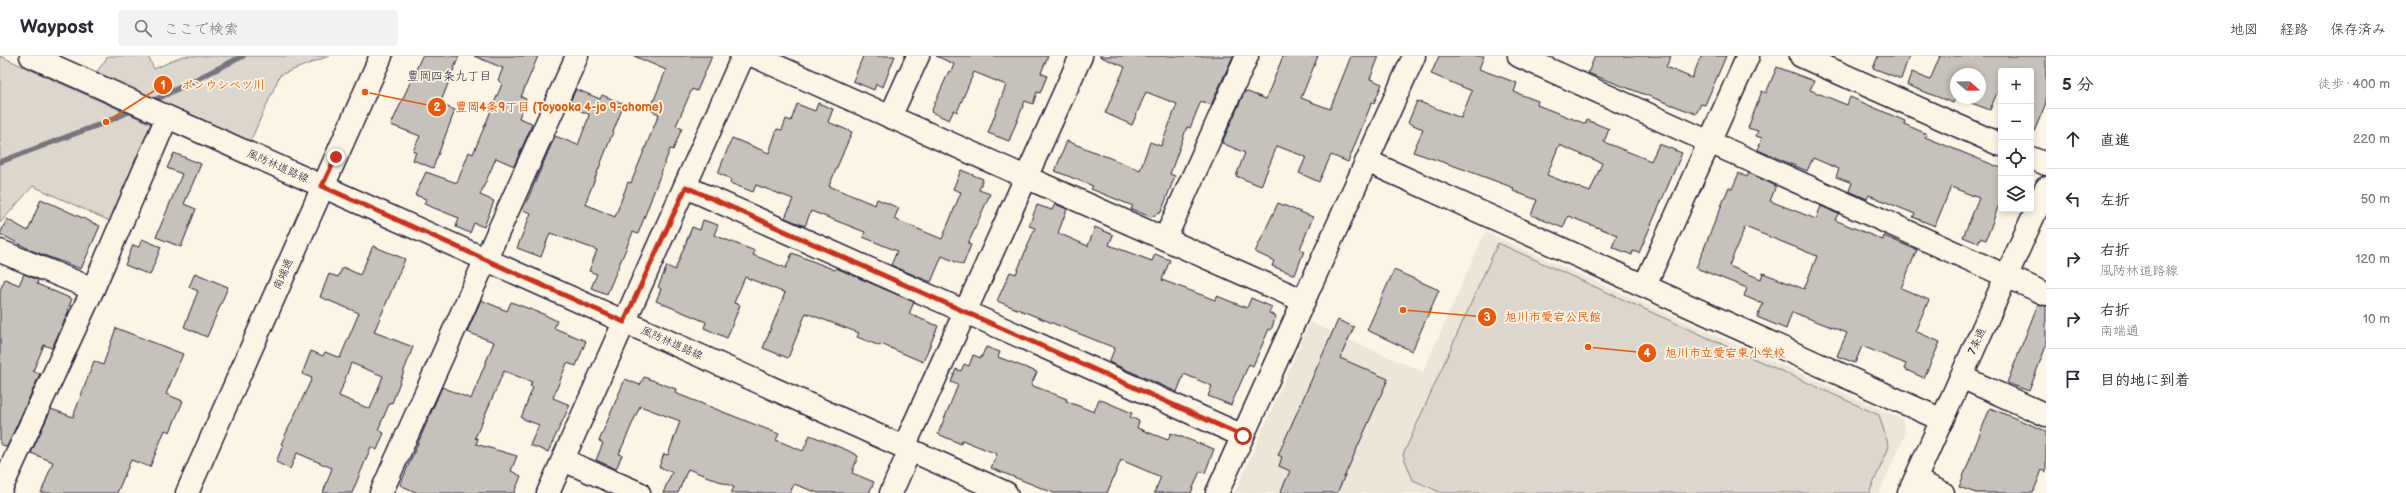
<!DOCTYPE html>
<html lang="ja">
<head>
<meta charset="utf-8">
<style>
  :root { --surface:#fff; --page:#f2f2f3; --text:#2b2b33; --muted:#7c7c81; --line:#e1e1e2 }
  body { margin:0; font-family:"Balsamiq Sans","Klee One",sans-serif; background:var(--page); color:var(--text) }
  .controls { position:absolute; right:12px; top:12px; display:grid; overflow:hidden; border-radius:4px; box-shadow:0 2px 6px #0003 }
  .controls button { width:36px; height:36px; display:grid; place-items:center; padding:0; border:0; border-bottom:1px solid var(--line); background:var(--surface); color:var(--text); font:20px sans-serif }
  .compass { position:absolute; left:1950px; top:12px; width:36px; height:36px; border-radius:50%; background:var(--surface); box-shadow:0 2px 6px #0003; rotate:110deg }
  .stop { position:absolute; width:12px; height:12px; margin:-9px; border:3px solid #c8321e; border-radius:50%; background:#fff }
  .stop.end { background:#c8321e; border-color:#fff; box-shadow:0 1px 4px #0008 }
  .list { margin:0; padding:0; list-style:none }
  h2 { display:flex; justify-content:space-between; align-items:center; height:52px; margin:0; padding:0 16px; font-size:17px }
  h2 small { font-size:13px; font-weight:400; color:var(--muted) }
  .list li { display:grid; grid-template-columns:26px 1fr auto; gap:12px; align-items:center; box-sizing:border-box; height:60px; padding:0 16px; border-top:1px solid var(--line) }
  .list b { display:block; font-size:15px; white-space:nowrap }
  .list p { margin:0; font-size:13px; white-space:nowrap; color:var(--muted) }
  .list em { font-size:13px; font-style:normal; color:var(--muted) }
  .icon { flex:none; width:22px; height:22px; fill:none; stroke:currentColor; stroke-width:2; stroke-linecap:round; stroke-linejoin:round }
  .map { position:relative; flex:none; width:2046px; height:437px; overflow:hidden }
  header { display:flex; align-items:center; gap:24px; box-sizing:border-box; height:56px; padding:0 20px; background:var(--surface); border-bottom:1px solid var(--line) }
  header strong { font-size:19px }
  nav { display:flex; gap:22px; margin-inline-start:auto; font-size:14px }
  .search { width:280px; height:36px; background:var(--page); display:flex; align-items:center; gap:10px; box-sizing:border-box; padding:0 14px; border-radius:4px; color:var(--muted); font-size:15px }
  main { display:flex }
  aside { flex:1; background:var(--surface) }
  .map>svg:first-child { display:block }
  .built { fill:#ece5d8 }
  .green { fill:#dcd6cc; stroke:#7f7c84 }
  .lines { fill:none; stroke-linecap:round; stroke-linejoin:round }
  .stream { stroke:#78757e; stroke-width:5.5 }
  .building { fill:#c6c1bb; stroke:#22223b; fill-rule:evenodd }
  .street-casing { stroke:#22223b; stroke-width:25 }
  .secondary-casing { stroke:#22223b; stroke-width:25 }
  .street { stroke:#fcf5e5; stroke-width:22 }
  .secondary { stroke:#fcf5e5; stroke-width:22 }
  .route { stroke:#c8321e; stroke-width:5 }
  .labels { text-anchor:middle; dominant-baseline:central; stroke-width:3.5; stroke-linejoin:round; paint-order:stroke }
  .street-label { font-size:11px; fill:#22223b; stroke:#fcf5e5 }
  .neighbourhood-label { font-size:12px; fill:#22223b; stroke:#fcf5e5 }
  .leader { fill:none; stroke:#e8590c; stroke-width:1.5 }
  .callout-dot { fill:#e8590c; stroke:#fcf5e5; stroke-width:1.5 }
  .mark-label { font-size:12px; text-anchor:middle; font-weight:bold; fill:#fff }
  .callout-label { font-size:12px; text-anchor:middle; font-weight:bold; fill:#e8590c; stroke:#fcf5e5; stroke-width:3.5; stroke-linejoin:round; paint-order:stroke }
</style>
</head>
<body>
<header>
<strong>Waypost</strong>
<div class="search"><svg class="icon" aria-label="search" viewBox="0 0 24 24"><circle cx="10" cy="10" r="6"/><path d="M15 15l6 6"/></svg>ここで検索</div>
<nav><a>地図</a><a>経路</a><a>保存済み</a></nav>
</header>
<main>
<div class="map">
<svg width="2046" height="437" viewBox="0 0 2046 437">
  <rect width="100%" height="100%" fill="#fcf5e5"/>
  <filter id="ink" filterUnits="userSpaceOnUse"><feTurbulence type="fractalNoise" baseFrequency=".025" numOctaves="2"/><feDisplacementMap in="SourceGraphic" scale="8" xChannelSelector="R" yChannelSelector="G"/><feConvolveMatrix kernelMatrix="1 2 1 2 8 2 1 2 1" color-interpolation-filters="sRGB"/></filter>
  <g filter="url(#ink)">
    <polygon class="built" points="1485,176 1902,363 1906,377 1879,437 1235,437 1310,266 1423,316"/>
    <g class="green">
      <polygon points="0,0 158,71 114,167 33,130 0,167"/>
      <polygon points="108,0 148,0 154,13 183,0 329,0 280,19 249,88 94,20"/>
      <polygon points="1498,187 1879,359 1889,391 1869,437 1442,437 1413,424 1403,399"/>
    </g>
    <g class="lines">
      <g class="stream">
        <polyline points="149,47 243,0"/>
        <polyline points="0,106 106,66 135,53"/>
      </g>
    </g>
    <g class="building">
      <polygon points="422,0 459,0 440,48 455,54 433,112 413,104 416,96 413,95 420,80 391,69"/>
      <polygon points="474,0 538,0 521,41 526,43 519,62 532,67 531,71 514,110 496,102 480,139 494,145 484,171 474,167 470,177 456,171 459,162 424,148 426,143 415,139 426,116 457,127 469,96 473,98 502,28 498,24 503,12"/>
      <polygon points="634,0 712,0 697,35 692,33 676,70 682,72 673,94 670,93 638,178 633,176 607,238 591,232 597,218 589,215 597,194 550,177 541,201 517,192 531,157 523,154 555,80 578,89 588,63 589,58 568,50 576,33 600,43 602,39 624,48 585,148 615,161 628,126 631,127 659,58 650,54 666,14"/>
      <polygon points="863,0 895,0 883,31 876,28 874,34 853,25"/>
      <polygon points="936,0 1048,0 1041,17 1047,20 1040,37 1037,36 1033,48 1025,45 1009,85 988,77 1006,29 974,16 957,56 954,54 949,64 931,56 949,15 951,16 954,8"/>
      <polygon points="1099,0 1233,0 1211,49 1201,45 1190,72 1187,71 1170,118 1175,120 1161,156 1151,161 1131,153 1133,150 1091,133 1093,130 1055,115 1067,85 1140,114 1150,86 1161,90 1177,48 1146,36 1132,69 1105,57 1125,11"/>
      <polygon points="1283,0 1318,0 1301,42 1330,53 1351,0 1379,0 1370,23 1382,28 1374,47 1372,46 1348,106 1331,99 1319,126 1299,117 1306,101 1277,90 1261,130 1236,120 1245,97 1222,87 1245,35 1266,43"/>
      <path d="M1439,0H1484L1479,13L1517,27L1514,36L1538,45L1537,49L1586,68L1587,64L1609,73L1604,86L1651,105L1659,88L1682,97L1639,197L1633,195L1632,199L1612,191L1617,179L1568,160L1563,172L1531,159L1537,144L1513,135L1514,132L1463,113L1413,96L1423,73L1408,67L1417,45L1461,62L1472,35L1431,18ZM1559,89L1602,107L1590,136L1547,119Z"/>
      <polygon points="1595,0 1671,0 1666,11 1692,22 1701,0 1726,0 1705,49 1701,48 1696,58 1588,17"/>
      <polygon points="1878,0 1909,0 1901,23 1873,12"/>
      <polygon points="1940,0 2046,0 2046,47 2031,83 2031,15 2001,15 2001,27 1990,54 1958,42 1980,42 1980,18 1956,18 1956,41 1953,47 1907,29 1912,16 1930,24"/>
      <polygon points="1777,11 1814,25 1810,34 1847,49 1850,41 1905,65 1904,68 1927,78 1925,81 2001,112 2001,143 1986,184 1980,182 1978,187 1963,181 1979,142 1951,131 1935,170 1913,161 1915,158 1869,139 1867,143 1849,135 1852,127 1836,121 1839,113 1813,102 1807,115 1758,94 1762,82 1756,80 1758,75 1748,72 1762,35 1766,37"/>
      <polygon points="818,47 833,53 828,66 852,76 829,130 875,149 877,143 899,152 894,163 942,183 961,136 953,133 961,114 983,123 979,134 990,138 968,188 971,189 963,209 942,200 931,226 923,223 891,209 897,195 863,181 865,176 811,155 805,170 785,162 793,143 756,129 753,136 730,127 731,123 718,117 732,82 769,97 777,73 782,74 786,63 791,65 797,48 815,55"/>
      <polygon points="174,97 201,108 184,148 196,153 181,191 156,181 182,118 167,112"/>
      <path d="M1739,117L1747,121L1749,117L1776,130L1770,145L1816,163L1821,150L1838,158L1835,164L1883,184L1884,180L1917,194L1901,232L1929,244L1915,275L1940,286L1924,322L1904,313L1906,308L1862,290L1855,307L1837,300L1847,277L1792,256L1786,273L1757,261L1763,248L1744,240L1747,232L1696,212L1729,131L1732,133ZM1745,171L1817,200L1804,233L1763,217L1761,223L1729,210Z"/>
      <polygon points="41,143 100,170 81,213 33,195 0,178 7,163 28,175"/>
      <polygon points="1278,147 1313,161 1300,193 1304,195 1295,219 1272,210 1274,205 1255,196"/>
      <polygon points="1055,148 1067,153 1058,177 1088,190 1095,171 1113,179 1109,189 1152,205 1155,198 1170,204 1162,224 1215,244 1217,240 1247,252 1251,242 1272,251 1269,257 1276,260 1271,274 1269,273 1253,310 1249,308 1231,349 1208,340 1212,330 1184,318 1177,336 1109,306 1115,292 997,245 1010,216 1016,218 1035,172 1029,170 1037,149 1052,154"/>
      <polygon points="703,164 718,169 714,179 755,195 753,199 786,212 792,197 835,214 836,212 914,246 909,258 938,270 923,306 881,288 880,290 857,281 859,277 806,257 788,302 763,292 785,237 745,221 734,247 740,249 727,282 704,272 706,266 656,245 661,233 658,231 667,210 675,214 692,171 700,174"/>
      <polygon points="142,183 161,191 150,219 125,209 133,189 139,191"/>
      <path d="M373,190L405,203L374,276L413,291L392,347L390,346L378,374L384,377L377,394L371,391L352,437H323L332,412L297,397L290,413L276,406L283,389L281,388L312,322L302,318L311,295L323,300L325,296L340,302L359,257L320,241L329,218L338,221L343,211L360,219ZM351,307L383,320L370,353L339,340Z"/>
      <polygon points="1394,214 1439,234 1412,295 1367,274"/>
      <polygon points="195,217 228,231 207,281 184,271 198,235 189,231"/>
      <polygon points="24,218 38,224 37,228 72,243 68,253 69,254 52,292 44,289 33,315 40,318 7,391 0,388 0,234 5,223 19,229"/>
      <polygon points="481,244 507,255 511,246 543,258 557,265 554,272 586,285 576,310 567,307 553,342 570,349 548,396 530,389 539,369 521,362 533,331 530,330 532,326 504,315 475,382 478,383 476,388 517,400 511,415 521,420 514,437 418,437 400,429 442,331 471,343 494,286 467,276"/>
      <polygon points="2038,248 2046,250 2046,290 2029,335 2007,327"/>
      <polygon points="1338,264 1354,271 1340,302 1388,323 1337,437 1280,437 1290,415 1279,410 1282,401 1278,399"/>
      <polygon points="116,272 183,298 166,338 183,345 170,376 165,374 150,411 131,404 117,437 41,437 53,406 31,397 51,353 73,361 94,305 103,309"/>
      <polygon points="986,291 1000,296 998,301 1037,316 1031,329 1067,343 1066,345 1094,356 1099,343 1132,357 1130,361 1139,365 1137,372 1168,384 1171,377 1214,393 1205,417 1200,415 1191,437 1154,437 1161,421 1121,404 1107,437 1054,437 991,412 997,398 962,384 961,388 938,378 958,329 951,326 956,313 961,315 964,308 969,310 973,299 981,302"/>
      <polygon points="644,321 676,333 675,337 779,378 776,384 803,395 810,379 849,395 858,400 852,417 874,426 869,437 818,437 794,428 790,437 731,437 734,431 688,413 678,437 663,437 672,416 659,411 664,398 668,399 680,365 640,350 619,398 622,399 616,413 596,404 603,387 599,385 625,323 640,329"/>
      <polygon points="1990,352 2046,375 2046,416 2042,414 2033,437 1976,437 1959,431"/>
    </g>
    <g class="lines">
      <defs>
        <g id="street">
          <polyline points="31,0 322,130"/>
          <polyline points="754,0 1304,245"/>
          <polyline points="1519,0 2046,238"/>
          <polyline points="1801,0 2001,89"/>
          <polyline points="890,61 918,0"/>
          <polyline points="2031,102 2046,108"/>
          <polyline points="1367,105 1942,364"/>
          <polyline points="686,131 1243,380"/>
          <polyline points="1165,183 1247,0"/>
          <polyline points="0,195 93,233"/>
          <polyline points="1645,229 1748,0"/>
          <polyline points="1961,321 2046,359"/>
          <polyline points="904,391 1081,0"/>
          <polyline points="563,404 639,437"/>
          <polyline points="1915,424 1943,437"/>
          <polyline points="0,435 93,233 167,61"/>
          <polyline points="381,437 577,0"/>
          <polyline points="548,437 743,0"/>
          <polyline points="891,437 910,394"/>
          <polyline points="1217,437 1414,0"/>
        </g>
        <g id="secondary">
          <polyline points="322,130 1006,437"/>
          <polyline points="187,437 381,0"/>
          <polyline points="1909,437 2046,132"/>
        </g>
      </defs>
      <use href="#street" class="street-casing"/>
      <use href="#secondary" class="secondary-casing"/>
      <use href="#street" class="street"/>
      <use href="#secondary" class="secondary"/>
    </g>
  </g>
  <g class="lines" filter="url(#ink)">
    <polyline class="route" points="336,101 322,130 624,266 686,131 1243,380"/>
  </g>
  <g class="labels">
    <g class="street-label">
      <text transform="translate(278 110) rotate(24)">風防林道路線</text>
      <text transform="translate(283 218) rotate(-66)">南端通</text>
      <text transform="translate(1977 285) rotate(-66)">7条通</text>
      <text transform="translate(672 287) rotate(24)">風防林道路線</text>
    </g>
    <g class="neighbourhood-label">
      <text x="449" y="20">豊岡四条九丁目</text>
    </g>
  </g>
  <path class="leader" d="M106 66L163 29M365 36L437 51M1403 254L1487 261M1588 291L1647 297"/>
  <g class="callout-dot">
    <circle cx="106" cy="66" r="4"/>
    <circle cx="365" cy="36" r="4"/>
    <circle cx="1403" cy="254" r="4"/>
    <circle cx="1588" cy="291" r="4"/>
    <circle cx="163" cy="29" r="10"/>
    <circle cx="437" cy="51" r="10"/>
    <circle cx="1487" cy="261" r="10"/>
    <circle cx="1647" cy="297" r="10"/>
  </g>
  <g class="mark-label">
    <text x="163" y="33">1</text>
    <text x="437" y="55">2</text>
    <text x="1487" y="265">3</text>
    <text x="1647" y="301">4</text>
  </g>
  <g class="callout-label">
    <text x="223" y="33">ポンウシベツ川</text>
    <text x="559" y="55">豊岡4条9丁目 (Toyooka 4-jo 9-chome)</text>
    <text x="1553" y="265">旭川市愛宕公民館</text>
    <text x="1725" y="301">旭川市立愛宕東小学校</text>
  </g>
</svg>
<div class="controls">
<button>+</button>
<button>−</button>
<button><svg class="icon" aria-label="locate" viewBox="0 0 24 24"><circle cx="12" cy="12" r="6"/><path d="M12 2v4M12 18v4M2 12h4M18 12h4"/></svg></button>
<button><svg class="icon" aria-label="layers" viewBox="0 0 24 24"><path d="M12 4l9 5-9 5-9-5zM3 14l9 5 9-5"/></svg></button>
</div>
<svg class="compass" viewBox="-18 -18 36 36"><path d="M0-13l5 13h-10z" fill="#e53935"/><path d="M0 13l5-13h-10z" fill="#7c7c81"/></svg>
<div class="stop" style="left:1243px;top:380px"></div>
<div class="stop end" style="left:336px;top:101px"></div>
</div>
<aside>
<h2>5 分<small>徒歩 · 400 m</small></h2>
<ul class="list">
<li><svg class="icon" aria-label="ahead" viewBox="0 0 24 24"><path d="M12 20V5M6 11l6-6 6 6"/></svg><div><b>直進</b></div><em>220 m</em></li>
<li><svg class="icon" aria-label="left" viewBox="0 0 24 24"><path d="M17 20v-9H6M10 6l-5 5 5 5"/></svg><div><b>左折</b></div><em>50 m</em></li>
<li><svg class="icon" aria-label="right" viewBox="0 0 24 24"><path d="M7 20v-9h11M14 6l5 5-5 5"/></svg><div><b>右折</b><p>風防林道路線</p></div><em>120 m</em></li>
<li><svg class="icon" aria-label="right" viewBox="0 0 24 24"><path d="M7 20v-9h11M14 6l5 5-5 5"/></svg><div><b>右折</b><p>南端通</p></div><em>10 m</em></li>
<li><svg class="icon" aria-label="arrive" viewBox="0 0 24 24"><path d="M6 21V4h12l-3 4 3 4H6"/></svg><div><b>目的地に到着</b></div></li>
</ul>
</aside>
</main>
</body>
</html>
